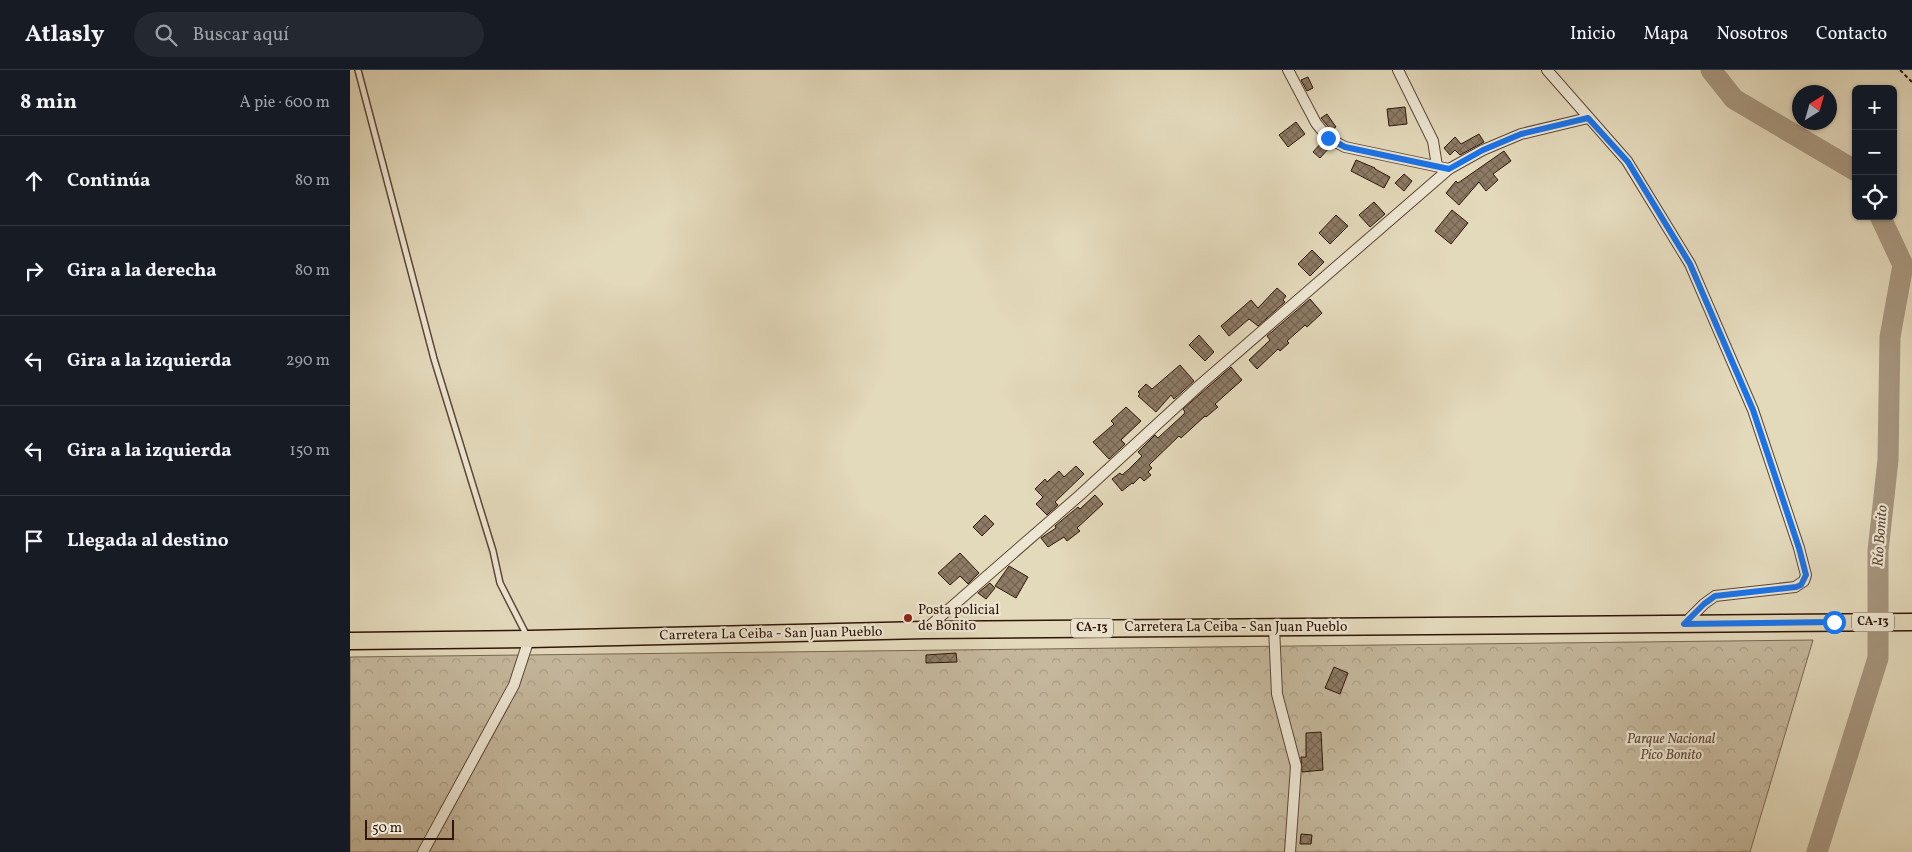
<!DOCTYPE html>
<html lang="es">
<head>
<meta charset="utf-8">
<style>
  :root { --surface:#171b24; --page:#242831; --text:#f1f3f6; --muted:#9ea1a6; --line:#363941 }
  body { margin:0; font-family:Vollkorn,serif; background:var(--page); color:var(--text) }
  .controls { position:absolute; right:15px; top:15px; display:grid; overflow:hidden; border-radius:8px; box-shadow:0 1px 4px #0004 }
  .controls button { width:45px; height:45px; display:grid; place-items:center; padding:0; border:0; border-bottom:1px solid var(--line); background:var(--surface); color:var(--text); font:25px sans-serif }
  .compass { position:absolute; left:1442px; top:15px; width:45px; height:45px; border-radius:50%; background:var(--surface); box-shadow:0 1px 4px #0004; rotate:37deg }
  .scale { position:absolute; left:15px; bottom:12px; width:89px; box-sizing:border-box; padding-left:5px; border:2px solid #301508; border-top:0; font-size:14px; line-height:18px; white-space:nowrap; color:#301508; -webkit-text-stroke:4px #ede6d3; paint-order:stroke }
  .stop { position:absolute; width:15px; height:15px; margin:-11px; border:4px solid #1a73e8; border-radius:50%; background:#fff }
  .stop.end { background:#1a73e8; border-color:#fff; box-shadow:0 1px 5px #0008 }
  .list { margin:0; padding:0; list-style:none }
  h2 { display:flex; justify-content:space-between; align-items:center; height:65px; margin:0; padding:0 20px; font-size:21px }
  h2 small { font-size:16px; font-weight:400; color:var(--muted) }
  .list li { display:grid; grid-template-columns:32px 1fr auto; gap:15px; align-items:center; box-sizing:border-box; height:90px; padding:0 20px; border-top:1px solid var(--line) }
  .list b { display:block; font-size:19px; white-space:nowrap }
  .list em { font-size:16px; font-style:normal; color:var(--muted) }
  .icon { flex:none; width:28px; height:28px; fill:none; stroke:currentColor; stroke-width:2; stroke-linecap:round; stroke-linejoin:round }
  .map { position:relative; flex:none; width:1562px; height:782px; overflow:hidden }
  header { display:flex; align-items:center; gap:30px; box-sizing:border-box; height:70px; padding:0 25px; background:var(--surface); border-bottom:1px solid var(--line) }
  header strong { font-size:24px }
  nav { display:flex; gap:28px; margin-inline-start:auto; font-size:18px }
  .search { width:350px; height:45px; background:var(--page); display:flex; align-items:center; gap:12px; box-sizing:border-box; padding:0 18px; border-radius:28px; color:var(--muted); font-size:19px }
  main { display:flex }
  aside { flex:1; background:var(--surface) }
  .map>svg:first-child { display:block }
  .park { fill:url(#park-crowns); stroke:#7a6652 }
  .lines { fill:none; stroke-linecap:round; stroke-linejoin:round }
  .river { stroke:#a6967e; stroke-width:21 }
  .building { fill:url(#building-cross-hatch); stroke:#301508 }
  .service-casing { stroke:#5d4635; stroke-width:8 }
  .minor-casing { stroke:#5d4635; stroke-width:12 }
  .primary-casing { stroke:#301508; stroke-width:19 }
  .path { stroke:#301508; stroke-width:2; stroke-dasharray:4 2.5; stroke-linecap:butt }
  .service { stroke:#ede6d3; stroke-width:5 }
  .minor { stroke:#ede6d3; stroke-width:10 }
  .primary { stroke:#e3d9bb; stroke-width:16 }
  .route { stroke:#1a73e8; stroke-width:6 }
  .poi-dot { fill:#8f2418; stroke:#ede6d3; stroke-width:2 }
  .labels { text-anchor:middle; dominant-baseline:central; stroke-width:4.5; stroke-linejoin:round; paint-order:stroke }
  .shield { fill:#ede6d3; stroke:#695445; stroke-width:1 }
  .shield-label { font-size:12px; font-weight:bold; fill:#301508 }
  .poi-label { font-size:14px; fill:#301508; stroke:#ede6d3; text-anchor:start }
  .street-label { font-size:14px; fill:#301508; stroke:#ede6d3 }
  .park-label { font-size:14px; font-style:italic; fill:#5d4635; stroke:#ede6d3 }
  .water-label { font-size:15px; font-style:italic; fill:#5f4937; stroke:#ede6d3 }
</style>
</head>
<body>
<header>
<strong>Atlasly</strong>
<div class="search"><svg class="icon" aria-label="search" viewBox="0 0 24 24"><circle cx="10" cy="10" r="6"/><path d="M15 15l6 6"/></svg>Buscar aquí</div>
<nav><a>Inicio</a><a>Mapa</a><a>Nosotros</a><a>Contacto</a></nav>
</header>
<main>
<aside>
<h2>8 min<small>A pie · 600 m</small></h2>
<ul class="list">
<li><svg class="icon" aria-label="ahead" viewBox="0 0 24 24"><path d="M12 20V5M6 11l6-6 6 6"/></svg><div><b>Continúa</b></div><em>80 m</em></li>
<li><svg class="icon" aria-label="right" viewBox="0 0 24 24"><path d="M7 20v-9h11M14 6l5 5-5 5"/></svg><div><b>Gira a la derecha</b></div><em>80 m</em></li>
<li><svg class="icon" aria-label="left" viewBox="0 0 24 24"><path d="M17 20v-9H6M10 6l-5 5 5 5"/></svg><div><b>Gira a la izquierda</b></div><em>290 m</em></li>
<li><svg class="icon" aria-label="left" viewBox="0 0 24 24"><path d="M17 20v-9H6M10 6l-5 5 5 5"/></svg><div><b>Gira a la izquierda</b></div><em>150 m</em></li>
<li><svg class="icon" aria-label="arrive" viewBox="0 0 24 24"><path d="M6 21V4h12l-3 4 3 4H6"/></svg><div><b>Llegada al destino</b></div></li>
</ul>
</aside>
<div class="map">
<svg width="1562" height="782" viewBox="0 0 1562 782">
  <defs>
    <pattern id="park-crowns" width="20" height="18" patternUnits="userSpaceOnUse" patternTransform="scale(1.25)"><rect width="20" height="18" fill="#c5b89d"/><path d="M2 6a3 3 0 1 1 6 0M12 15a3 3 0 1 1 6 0" fill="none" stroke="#aa9d86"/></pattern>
    <pattern id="building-cross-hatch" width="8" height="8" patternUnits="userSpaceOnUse" patternTransform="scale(1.25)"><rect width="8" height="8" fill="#8d7b65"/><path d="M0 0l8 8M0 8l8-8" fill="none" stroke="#746451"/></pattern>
  </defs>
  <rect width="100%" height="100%" fill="#e3d9bb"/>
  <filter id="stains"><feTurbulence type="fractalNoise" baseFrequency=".004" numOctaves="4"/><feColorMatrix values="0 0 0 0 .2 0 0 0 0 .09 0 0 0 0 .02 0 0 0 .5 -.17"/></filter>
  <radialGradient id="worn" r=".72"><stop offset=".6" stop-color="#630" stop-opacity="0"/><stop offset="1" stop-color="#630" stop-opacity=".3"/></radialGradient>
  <polygon class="park" points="1463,570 1400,782 0,782 0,587"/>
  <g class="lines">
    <g class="river">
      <polyline points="1361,0 1384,29 1506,101"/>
      <polyline points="1467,782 1528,588 1528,481 1538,390 1540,267 1553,195 1530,146"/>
    </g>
  </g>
  <g class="building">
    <polygon points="958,7 963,18 957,21 951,10"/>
    <polygon points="1055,37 1057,54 1039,56 1037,39"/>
    <polygon points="977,44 986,57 981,60 971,48"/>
    <polygon points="946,52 955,64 938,77 929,65"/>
    <polygon points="1129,64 1134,72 1110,85 1105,80 1100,85 1094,78 1105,67 1111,74"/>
    <polygon points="972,72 980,77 970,88 963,82"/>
    <polygon points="1154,81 1161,91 1143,104 1148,110 1136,121 1129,112 1109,135 1096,123 1106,111 1108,113"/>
    <polygon points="1006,90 1025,98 1025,99 1040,107 1034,118 1001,101"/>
    <polygon points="1054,104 1062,111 1054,121 1045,113"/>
    <polygon points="1024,132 1035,144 1020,157 1009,145"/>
    <polygon points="1102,140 1118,153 1101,174 1085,161"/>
    <polygon points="986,145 998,156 980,174 969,163"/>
    <polygon points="962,180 974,192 960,206 948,194"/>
    <polygon points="927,218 936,226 933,230 935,232 908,256 899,249 879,266 871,256 901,230 908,238"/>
    <polygon points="960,229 972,243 957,257 955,255 937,271 939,273 930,281 928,279 907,299 899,290 920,270 917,266"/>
    <polygon points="849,265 864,282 855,291 839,275"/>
    <polygon points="830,295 844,311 824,329 821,325 806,342 788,326 790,324 788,322 796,314 802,319"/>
    <polygon points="881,297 892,310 865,334 868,337 856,347 855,346 831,368 829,366 799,395 802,398 798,402 801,405 794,411 790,407 783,414 782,413 772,421 762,409 770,403 772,405 779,399 792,386 788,382 805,365 808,368 834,344 835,342 833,339"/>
    <polygon points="776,337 791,351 771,370 775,374 759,389 743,372 764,354 761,351"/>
    <polygon points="726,396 734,404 705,432 708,435 697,445 686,434 693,427 685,419 695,409 697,412 709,401 714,407"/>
    <polygon points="745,425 753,434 727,458 730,461 717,471 714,467 698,477 691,468 706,458 705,456 728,437 730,439"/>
    <polygon points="635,445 644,454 632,466 623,457"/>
    <polygon points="610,483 629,503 618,514 610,506 600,515 588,503"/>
    <polygon points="659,496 678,507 666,528 645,516"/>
    <polygon points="640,513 645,518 636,529 628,523"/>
    <polygon points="606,583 607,592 576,593 576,585"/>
    <polygon points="984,597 998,603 990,624 975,618"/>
    <polygon points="971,662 973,700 952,702 951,687 956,687 956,663"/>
    <polygon points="951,764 962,765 961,774 950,774"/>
  </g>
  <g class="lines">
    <defs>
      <polyline id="service" points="8,0 84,289 143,481 150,513 177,566"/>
      <g id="minor">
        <polyline points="938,0 966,53 978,68 995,77 1099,99"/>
        <polyline points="1048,0 1083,71 1087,96"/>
        <polyline points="1197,0 1277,91 1340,194 1403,340 1449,478 1456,505 1454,511 1445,517 1365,526 1354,534 1334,554"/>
        <polyline points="924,557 927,624 946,696 940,782"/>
        <polyline points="575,560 730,425 851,314 1099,99 1133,80 1171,64 1238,48"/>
        <polyline points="73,782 164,615 179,569"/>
      </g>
      <polyline id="primary" points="0,571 179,569 575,560 1562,552"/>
    </defs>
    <use href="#service" class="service-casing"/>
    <use href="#minor" class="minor-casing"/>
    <use href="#primary" class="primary-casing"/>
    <polyline class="path" points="1550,0 1562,12"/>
    <use href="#service" class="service"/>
    <use href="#minor" class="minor"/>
    <use href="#primary" class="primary"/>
  </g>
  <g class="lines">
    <polyline class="route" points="978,68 995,77 1099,99 1133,80 1171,64 1238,48 1278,92 1340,194 1403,340 1449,478 1456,505 1451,515 1446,517 1365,526 1354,534 1334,554 1484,552"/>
  </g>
  <circle class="poi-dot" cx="558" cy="548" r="5"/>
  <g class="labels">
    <g class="shield">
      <rect x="1502" y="542.5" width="42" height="19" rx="4"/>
      <rect x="721" y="548.5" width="42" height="19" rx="4"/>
    </g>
    <g class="shield-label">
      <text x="1523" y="552">CA-13</text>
      <text x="742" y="558">CA-13</text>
    </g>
    <g class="poi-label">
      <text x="568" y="540">Posta policial<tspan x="568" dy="16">de Bonito</tspan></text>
    </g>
    <g class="street-label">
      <text x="886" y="557">Carretera La Ceiba - San Juan Pueblo</text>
      <text transform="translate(421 564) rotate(-1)">Carretera La Ceiba - San Juan Pueblo</text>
    </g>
    <g class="park-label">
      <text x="1321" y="669">Parque Nacional<tspan x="1321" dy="16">Pico Bonito</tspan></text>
    </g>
    <g class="water-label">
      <text transform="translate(1531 466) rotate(-86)">Río Bonito</text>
    </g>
  </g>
  <rect width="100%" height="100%" filter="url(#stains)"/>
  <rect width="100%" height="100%" fill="url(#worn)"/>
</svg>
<div class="controls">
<button>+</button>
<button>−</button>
<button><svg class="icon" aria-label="locate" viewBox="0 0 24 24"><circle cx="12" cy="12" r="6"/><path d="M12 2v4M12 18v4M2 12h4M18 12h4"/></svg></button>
</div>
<svg class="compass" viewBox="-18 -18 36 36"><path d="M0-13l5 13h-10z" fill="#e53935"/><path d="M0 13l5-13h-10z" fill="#9ea1a6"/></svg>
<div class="scale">50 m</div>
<div class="stop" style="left:1484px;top:552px"></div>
<div class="stop end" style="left:978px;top:68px"></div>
</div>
</main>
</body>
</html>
